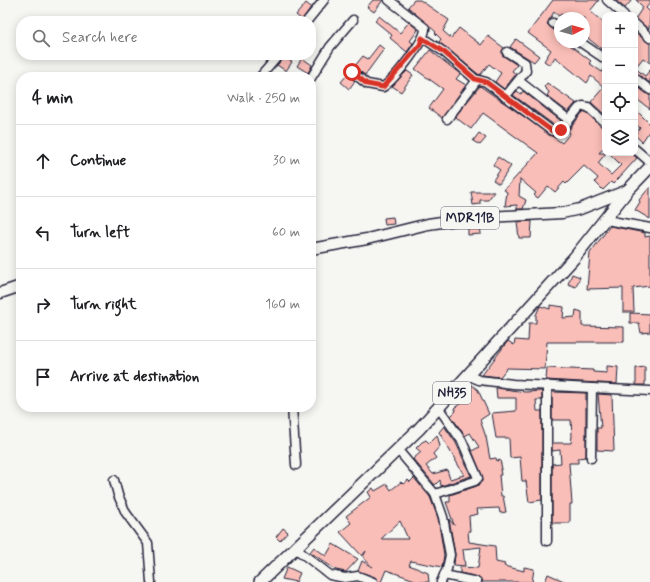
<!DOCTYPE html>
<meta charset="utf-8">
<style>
:root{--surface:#fff;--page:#f2f2f2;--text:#202124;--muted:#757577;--line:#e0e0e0}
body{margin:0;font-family:Mynerve,sans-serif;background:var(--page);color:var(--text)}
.controls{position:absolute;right:12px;top:12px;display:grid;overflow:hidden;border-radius:8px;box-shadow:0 2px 10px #0003}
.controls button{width:36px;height:36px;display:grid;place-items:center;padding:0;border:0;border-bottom:1px solid var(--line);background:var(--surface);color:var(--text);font:20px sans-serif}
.compass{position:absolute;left:554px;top:12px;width:36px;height:36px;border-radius:50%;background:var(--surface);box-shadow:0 2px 10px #0003;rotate:85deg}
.stop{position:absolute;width:12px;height:12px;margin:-9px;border:3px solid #d93025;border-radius:50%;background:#fff}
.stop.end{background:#d93025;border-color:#fff;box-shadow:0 1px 4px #0008}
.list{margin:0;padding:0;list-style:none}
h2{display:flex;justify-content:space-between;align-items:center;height:52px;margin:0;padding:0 16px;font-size:17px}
h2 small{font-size:13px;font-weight:400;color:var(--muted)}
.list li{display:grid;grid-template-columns:26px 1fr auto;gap:12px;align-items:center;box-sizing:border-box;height:72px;padding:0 16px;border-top:1px solid var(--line)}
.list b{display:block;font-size:15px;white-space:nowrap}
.list em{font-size:13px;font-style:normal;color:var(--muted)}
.icon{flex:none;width:22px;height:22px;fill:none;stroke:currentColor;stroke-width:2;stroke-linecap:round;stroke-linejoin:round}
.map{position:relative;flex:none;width:650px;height:582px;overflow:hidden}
.search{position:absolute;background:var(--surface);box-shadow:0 2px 10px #0003;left:16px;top:16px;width:300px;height:44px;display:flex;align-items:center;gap:10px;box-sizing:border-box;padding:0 14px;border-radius:16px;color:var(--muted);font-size:15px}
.panel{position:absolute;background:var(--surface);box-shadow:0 2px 10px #0003;left:16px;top:72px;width:300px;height:340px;border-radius:16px}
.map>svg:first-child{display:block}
</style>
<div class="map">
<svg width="650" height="582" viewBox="0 0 650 582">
<rect width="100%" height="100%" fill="#f6f6f2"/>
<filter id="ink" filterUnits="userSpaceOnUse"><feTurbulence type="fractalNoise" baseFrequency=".025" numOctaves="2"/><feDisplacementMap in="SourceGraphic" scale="8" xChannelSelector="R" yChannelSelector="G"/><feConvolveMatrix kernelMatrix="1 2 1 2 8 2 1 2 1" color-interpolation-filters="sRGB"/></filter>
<g filter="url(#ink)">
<g fill="#fabeb8" stroke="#22223b" fill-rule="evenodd">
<path d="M 373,0 L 383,0 L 374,12 L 367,7 Z"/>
<path d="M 414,0 L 420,0 L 449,20 L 443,31 L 451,38 L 459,28 L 481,45 L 488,36 L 504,48 L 502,51 L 502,55 L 517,65 L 512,71 L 516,74 L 504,89 L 495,82 L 501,73 L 489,64 L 480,75 L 478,74 L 439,42 L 441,39 L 435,33 L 436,32 L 408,7 Z"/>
<path d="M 553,0 L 599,0 L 590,11 L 605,24 L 605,52 L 584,35 L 584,18 L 579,18 L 572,12 L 566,18 L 561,14 L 559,16 L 554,12 L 547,24 L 560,34 L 560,42 L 566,42 L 570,45 L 591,61 L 589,63 L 602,72 L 605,68 L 605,115 L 591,102 L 604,87 L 591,76 L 587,83 L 555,57 L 550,65 L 544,61 L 551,50 L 528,33 Z"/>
<path d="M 615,0 L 632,0 L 625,8 Z"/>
<path d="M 636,0 L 650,0 L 650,3 L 646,8 L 650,12 L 649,29 L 635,19 L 643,7 Z"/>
<path d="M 306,3 L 311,7 L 302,20 L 296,15 Z"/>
<path d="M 379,16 L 400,33 L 409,22 L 418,30 L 410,41 L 413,43 L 407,52 L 390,38 L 392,35 L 375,21 Z"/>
<path d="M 635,32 L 650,44 L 650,63 L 643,58 L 635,68 L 645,76 L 650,70 L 650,83 L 635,73 Z"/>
<path d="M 516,39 L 539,56 L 534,62 L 510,47 Z"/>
<path d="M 379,45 L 384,49 L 365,75 L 354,67 L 363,56 L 368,59 Z"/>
<path d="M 430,50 L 460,74 L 456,79 L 466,85 L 442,118 L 429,108 L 443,89 L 415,69 Z"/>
<path d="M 256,55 L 272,55 L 266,62 Z"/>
<path d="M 284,57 L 292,62 L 286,71 L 277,65 Z"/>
<path d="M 302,58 L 312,65 L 308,73 L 297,66 Z"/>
<path d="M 407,71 L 413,75 L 401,92 L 392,86 Z"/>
<path d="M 347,75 L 355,81 L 349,89 L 341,82 Z"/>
<path d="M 547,83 L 576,103 L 568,112 L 547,96 L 549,92 L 544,87 Z"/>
<path d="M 635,85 L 650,95 L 650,109 L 635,98 Z"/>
<path d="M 480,86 L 562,143 L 570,133 L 568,131 L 583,112 L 585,112 L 605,128 L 605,146 L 599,153 L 606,153 L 598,163 L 611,175 L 621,165 L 609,153 L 631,153 L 637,158 L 618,179 L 613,184 L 611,182 L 603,190 L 595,182 L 598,178 L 584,166 L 566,184 L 564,182 L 555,192 L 548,186 L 538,198 L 534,195 L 536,193 L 520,179 L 519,196 L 526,200 L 523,209 L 517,209 L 517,205 L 505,206 L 507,192 L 504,190 L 538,153 L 483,113 L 471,129 L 455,117 Z"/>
<path d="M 517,91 L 521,94 L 523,91 L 561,121 L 558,125 L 554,125 L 513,95 Z"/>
<path d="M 635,109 L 650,124 L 650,130 L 642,142 L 635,135 L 640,128 L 635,123 Z"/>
<path d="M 479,133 L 486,138 L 480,145 L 473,141 Z"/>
<path d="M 498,157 L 511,166 L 499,184 L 493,180 L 500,170 L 493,165 Z"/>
<path d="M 650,187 L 650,219 L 635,210 L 640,202 L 639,200 Z"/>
<path d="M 471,192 L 494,192 L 488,200 L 480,200 L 480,204 L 473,205 Z"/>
<path d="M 393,217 L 394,224 L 385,225 L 384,218 Z"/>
<path d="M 532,221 L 531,238 L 519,238 L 517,222 Z"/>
<path d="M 480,224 L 481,234 L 468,235 L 468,225 Z"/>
<path d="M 610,226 L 645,233 L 645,237 L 650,236 L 650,286 L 633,288 L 634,312 L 623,312 L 623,288 L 587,289 L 590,253 Z"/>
<path d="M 572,274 L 580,277 L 576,287 L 568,284 Z"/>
<path d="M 550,305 L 564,307 L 563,318 L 575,317 L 576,310 L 582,312 L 582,326 L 624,327 L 624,342 L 547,342 L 545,369 L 507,368 L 500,377 L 482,375 L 508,341 L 514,345 L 515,340 L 528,341 L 529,323 L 536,323 L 536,315 L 540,306 L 550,309 Z"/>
<path d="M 630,313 L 650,314 L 650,332 L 641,333 L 639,323 L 630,323 Z"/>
<path d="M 607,366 L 618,367 L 617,384 L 546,380 L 547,368 L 593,370 L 593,372 L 607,373 Z"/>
<path d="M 645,367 L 645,385 L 636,385 L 636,368 Z"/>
<path d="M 472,385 L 478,390 L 489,414 L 480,420 L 486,437 L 490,459 L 496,458 L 497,461 L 500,460 L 502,469 L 500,469 L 501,475 L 499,475 L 501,496 L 503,496 L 506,512 L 500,513 L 499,508 L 477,509 L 478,514 L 469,516 L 470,531 L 468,531 L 469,542 L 495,546 L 496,562 L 505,564 L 504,566 L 524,571 L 524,567 L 534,569 L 532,582 L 482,582 L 479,577 L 460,573 L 460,567 L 478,568 L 481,547 L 463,549 L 465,566 L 454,565 L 455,554 L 449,519 L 454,525 L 446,502 L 450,502 L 450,495 L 477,486 L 483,479 L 472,451 L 479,447 L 470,433 L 465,436 L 451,416 L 456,411 L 454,408 L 466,400 L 463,395 Z"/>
<path d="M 496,388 L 525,392 L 542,391 L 542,400 L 536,400 L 537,411 L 542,411 L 542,500 L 529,502 L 526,481 L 522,481 L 520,457 L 510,458 L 509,438 L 496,438 L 492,413 L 516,411 L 516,398 L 497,398 Z"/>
<path d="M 552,392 L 586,393 L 586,457 L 578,458 L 578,463 L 569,463 L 572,504 L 570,504 L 570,523 L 552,523 L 552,464 L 561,463 L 560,450 L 552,451 L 552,443 L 571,443 L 572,436 L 571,420 L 552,420 Z"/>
<path d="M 598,394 L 612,395 L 614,451 L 597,450 L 597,428 L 601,428 Z"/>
<path d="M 444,426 L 456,443 L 471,476 L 441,486 L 440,480 L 435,485 L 413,459 L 421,452 L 416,448 L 422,442 L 426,440 L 429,443 L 437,435 L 440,446 L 433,454 L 436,458 L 426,466 L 433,474 L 447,470 L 450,479 L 464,475 L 439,432 Z"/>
<path d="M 414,478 L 430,497 L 438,518 L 444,555 L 442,567 L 411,561 L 409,565 L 428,573 L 429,582 L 414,582 L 415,580 L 386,570 L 381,582 L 378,582 L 375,577 L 358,571 L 362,561 L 372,567 L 363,557 L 366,551 L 362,556 L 340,532 L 351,523 L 346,516 L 371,497 L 368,492 L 373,488 L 375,491 L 387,484 L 391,490 L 401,482 L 403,484 L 408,480 L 410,482 ZM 400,521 L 408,539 L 381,539 Z"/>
<path d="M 283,528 L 288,532 L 280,541 L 276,537 Z"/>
<path d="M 333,544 L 358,559 L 346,572 L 336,570 L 310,552 L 314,547 L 326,556 Z"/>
<path d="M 287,567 L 300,573 L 296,582 L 282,579 Z"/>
<path d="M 548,574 L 566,582 L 545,582 Z"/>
</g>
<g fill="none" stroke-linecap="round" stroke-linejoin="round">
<defs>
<g id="minor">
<path d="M 607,0 L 624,15"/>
<path d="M 307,21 L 324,0"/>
<path d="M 553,23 L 560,28"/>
<path d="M 635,24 L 650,38"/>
<path d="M 423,38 L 444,52 L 475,79 L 486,82 L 552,131 L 561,130 L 579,108 L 583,106 L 588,107 L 605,123"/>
<path d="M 580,42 L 605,59"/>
<path d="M 352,72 L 367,84 L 383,87 C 394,80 426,40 425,28 L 389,0"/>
<path d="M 260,77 L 279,55"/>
<path d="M 311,78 L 330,47 L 353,20"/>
<path d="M 635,78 L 650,90"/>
<path d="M 519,81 L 569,120"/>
<path d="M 505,97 L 526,71 L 525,63 L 507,52"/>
<path d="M 447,119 L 477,80"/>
<path d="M 635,149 L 650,162"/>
<path d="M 606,220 L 650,228"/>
<path d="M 467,375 L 479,380 L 513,384 L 650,391"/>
<path d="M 547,385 L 547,541"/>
<path d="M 292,407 L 296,465"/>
<path d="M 398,450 L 435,494 L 443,517 L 450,555 L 447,569 L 441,582"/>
<path d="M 591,458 L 592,388"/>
<path d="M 114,480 L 118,495 L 126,513 L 148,543 L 151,582"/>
<path d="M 435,494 L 475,481 L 478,478 L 462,441 L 438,407"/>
<path d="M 295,548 L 330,575 L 345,578 L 358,576 L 373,582"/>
<path d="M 444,575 L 477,582"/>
</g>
<g id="major">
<path d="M 311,249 L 367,239 L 428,224 L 469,218 L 562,213 L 580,209 L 628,190"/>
<path d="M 0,293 L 21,286"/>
</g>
<path id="highway" d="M 260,582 L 419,429 L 574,258 L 628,190 L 650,167"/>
</defs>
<use href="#minor" stroke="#22223b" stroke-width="11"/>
<use href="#major" stroke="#22223b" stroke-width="13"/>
<use href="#highway" stroke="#22223b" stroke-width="14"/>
<use href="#minor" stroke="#f6f6f2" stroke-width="8"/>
<use href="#major" stroke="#f6f6f2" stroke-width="10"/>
<use href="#highway" stroke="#f6f6f2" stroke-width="11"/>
</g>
</g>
<g fill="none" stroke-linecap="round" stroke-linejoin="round" filter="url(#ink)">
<path stroke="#d93025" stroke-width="5" d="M 352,72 L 367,84 L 383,87 L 420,45 L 422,38 L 444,52 L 475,79 L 486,82 L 552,131 L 561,130"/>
</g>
<g text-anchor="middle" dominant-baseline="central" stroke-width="3" stroke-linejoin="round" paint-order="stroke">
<g fill="#f6f6f2" stroke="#626272" stroke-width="1">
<rect x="441" y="207" width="58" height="22" rx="3"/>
<rect x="433" y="382" width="38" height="22" rx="3"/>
</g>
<g font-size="13" font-weight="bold" fill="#22223b">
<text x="470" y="218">MDR11B</text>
<text x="452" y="393">NH35</text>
</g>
</g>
</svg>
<div class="controls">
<button>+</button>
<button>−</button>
<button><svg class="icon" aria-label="locate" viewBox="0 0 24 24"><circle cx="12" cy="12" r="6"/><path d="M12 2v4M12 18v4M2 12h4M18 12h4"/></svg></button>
<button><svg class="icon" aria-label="layers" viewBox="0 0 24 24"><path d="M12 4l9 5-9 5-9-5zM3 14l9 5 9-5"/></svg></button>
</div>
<svg class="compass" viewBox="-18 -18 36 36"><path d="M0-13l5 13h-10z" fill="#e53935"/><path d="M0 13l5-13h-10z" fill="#757577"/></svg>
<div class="stop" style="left:352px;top:72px"></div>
<div class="stop end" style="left:561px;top:130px"></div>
<div class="search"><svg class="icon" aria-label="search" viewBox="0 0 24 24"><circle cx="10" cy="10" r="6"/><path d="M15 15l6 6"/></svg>Search here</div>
<section class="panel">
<h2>4 min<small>Walk · 250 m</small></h2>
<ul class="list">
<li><svg class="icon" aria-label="ahead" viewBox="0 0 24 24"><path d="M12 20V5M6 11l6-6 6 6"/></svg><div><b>Continue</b></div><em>30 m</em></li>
<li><svg class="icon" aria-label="left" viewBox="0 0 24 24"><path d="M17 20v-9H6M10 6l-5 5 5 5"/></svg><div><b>Turn left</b></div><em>60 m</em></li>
<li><svg class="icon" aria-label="right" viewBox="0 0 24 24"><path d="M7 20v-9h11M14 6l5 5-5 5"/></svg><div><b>Turn right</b></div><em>160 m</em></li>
<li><svg class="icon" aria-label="arrive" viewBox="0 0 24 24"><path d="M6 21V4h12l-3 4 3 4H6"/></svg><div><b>Arrive at destination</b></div></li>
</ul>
</section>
</div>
